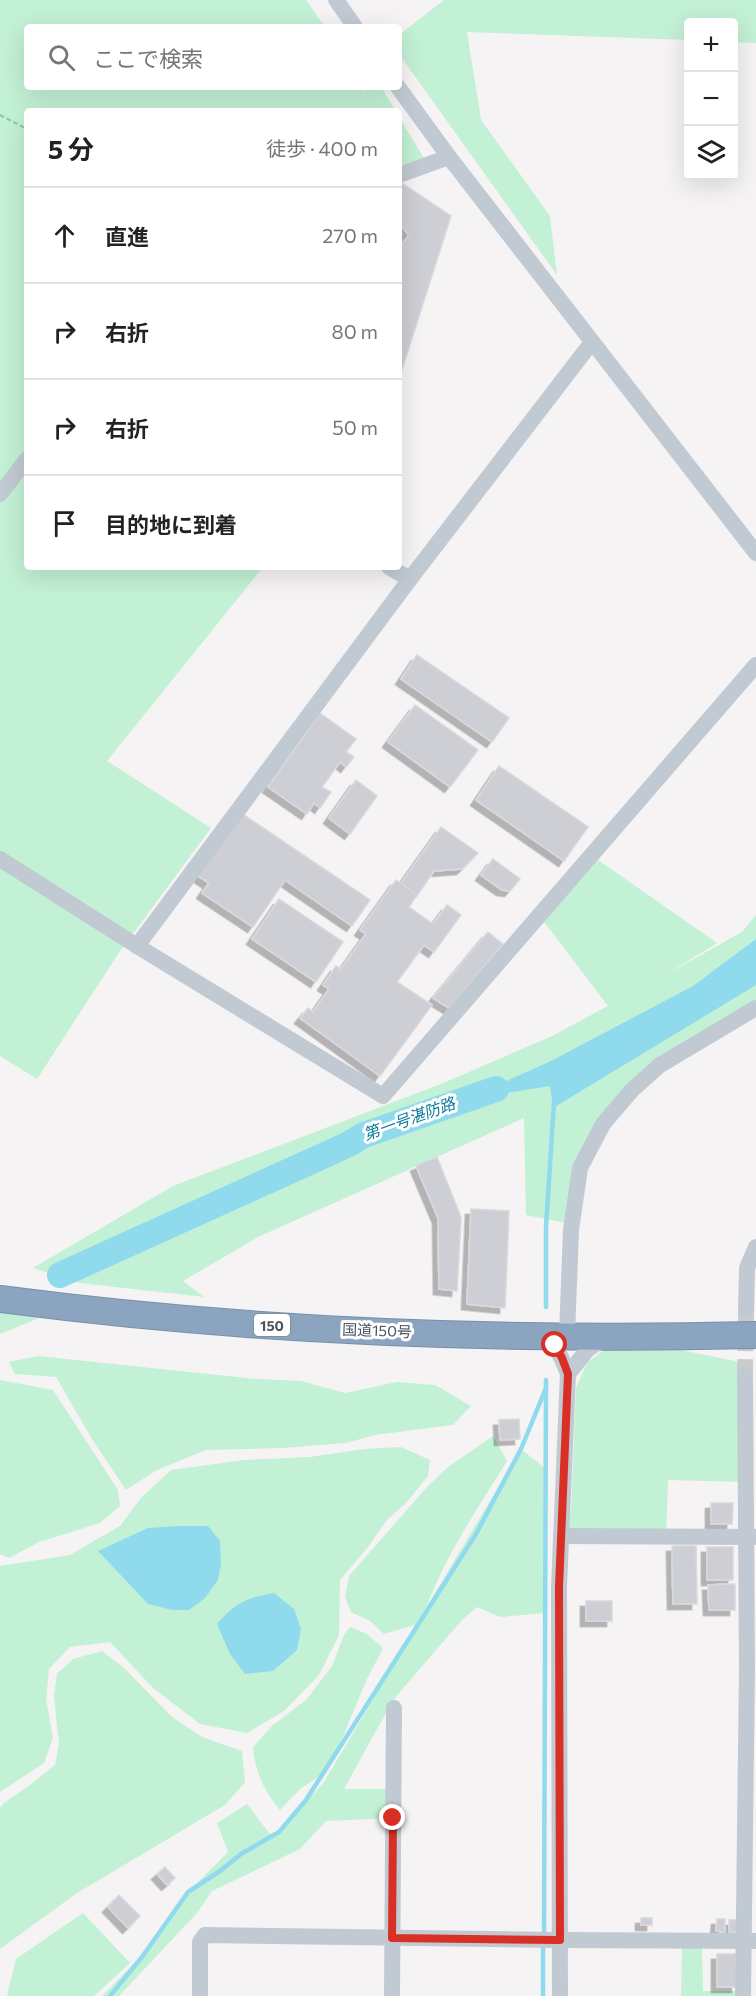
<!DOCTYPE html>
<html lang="ja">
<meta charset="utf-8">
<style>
:root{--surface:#fff;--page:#f2f2f2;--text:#222;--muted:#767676;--line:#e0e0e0}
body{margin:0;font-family:Commissioner,"Noto Sans JP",sans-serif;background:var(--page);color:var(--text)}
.controls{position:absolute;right:18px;top:18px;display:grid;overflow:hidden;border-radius:6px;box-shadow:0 6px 24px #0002}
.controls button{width:54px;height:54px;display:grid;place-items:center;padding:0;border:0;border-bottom:2px solid var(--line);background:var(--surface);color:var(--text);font:30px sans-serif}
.stop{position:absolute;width:18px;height:18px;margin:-14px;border:4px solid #d93025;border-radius:50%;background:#fff}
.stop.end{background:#d93025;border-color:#fff;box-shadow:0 2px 6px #0008}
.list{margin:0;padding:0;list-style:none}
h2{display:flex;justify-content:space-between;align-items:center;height:78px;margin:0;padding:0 24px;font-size:26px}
h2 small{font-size:20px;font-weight:400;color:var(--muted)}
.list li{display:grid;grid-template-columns:39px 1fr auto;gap:18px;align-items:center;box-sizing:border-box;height:96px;padding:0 24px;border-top:2px solid var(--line)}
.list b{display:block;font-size:22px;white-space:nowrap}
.list em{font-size:20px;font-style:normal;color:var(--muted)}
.icon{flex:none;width:33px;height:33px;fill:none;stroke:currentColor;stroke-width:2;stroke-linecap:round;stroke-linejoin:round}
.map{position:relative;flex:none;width:756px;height:1996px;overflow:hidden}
.search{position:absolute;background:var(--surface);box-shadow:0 6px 24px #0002;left:24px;top:24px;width:378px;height:66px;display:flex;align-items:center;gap:15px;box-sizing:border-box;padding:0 21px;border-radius:6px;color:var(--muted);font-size:22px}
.panel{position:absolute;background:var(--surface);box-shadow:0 6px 24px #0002;left:24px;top:108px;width:378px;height:462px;border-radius:6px}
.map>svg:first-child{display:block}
</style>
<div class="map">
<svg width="756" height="1996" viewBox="0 0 756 1996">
<defs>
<filter id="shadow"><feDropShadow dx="-5.5" dy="5.5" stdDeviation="0" flood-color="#0004"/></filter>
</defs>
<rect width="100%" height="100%" fill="#f5f3f3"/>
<g fill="#c3f1d5">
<path d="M 0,0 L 306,0 L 325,27 L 27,27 L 27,87 L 366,87 L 362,92 L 371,87 L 381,87 L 396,111 L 27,111 L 27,567 L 263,567 L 107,761 L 211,828 L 118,954 L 37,1079 L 0,1056 Z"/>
<path d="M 444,0 L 756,0 L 756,43 L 734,42 L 734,22 L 688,22 L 688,40 L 467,32 L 481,120 L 550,216 L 557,275 L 399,54 L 399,35 Z"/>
<path d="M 399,117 L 428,165 L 399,175 Z"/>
<path d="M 591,855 L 717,943 L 667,974 L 742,932 L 756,915 L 756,1002 L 632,1086 L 598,1133 L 572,1224 L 526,1215 L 524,1118 L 258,1237 L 183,1281 L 204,1297 L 80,1283 L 33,1268 L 173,1186 L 441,1084 L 550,1037 L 608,1006 L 539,915 Z"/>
<path d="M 0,1312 L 39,1318 L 0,1334 Z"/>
<path d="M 606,1348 L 676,1349 L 745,1363 L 740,1391 L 746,1482 L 668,1480 L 666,1537 L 567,1536 L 571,1511 L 576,1388 L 587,1363 Z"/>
<path d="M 38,1356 L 256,1379 L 301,1381 L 345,1393 L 397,1382 L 435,1385 L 471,1406 L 453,1425 L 375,1435 L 346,1443 L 283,1448 L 206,1450 L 157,1470 L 126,1490 L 92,1439 L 56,1377 L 15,1374 L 9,1362 Z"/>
<path d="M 0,1380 L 53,1390 L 118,1490 L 120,1506 L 100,1523 L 39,1542 L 9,1558 L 0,1554 Z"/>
<path d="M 493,1436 L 507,1461 C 478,1508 445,1556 426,1608 L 521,1449 L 547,1470 L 546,1613 L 500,1617 L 477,1607 L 462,1620 L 393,1700 L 344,1789 L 393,1789 L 393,1818 L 326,1821 L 300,1849 L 212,1891 L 197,1913 L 119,1996 L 102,1996 L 145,1952 L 198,1882 L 228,1852 L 217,1823 L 247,1804 L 273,1838 L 324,1782 L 418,1624 L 384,1634 L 370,1621 L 351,1612 L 345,1597 L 349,1576 L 427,1487 L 448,1467 Z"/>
<path d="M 401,1447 L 430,1460 L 428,1476 L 406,1503 L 386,1521 L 368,1547 L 340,1580 L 339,1635 L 319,1675 L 284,1711 L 247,1733 L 200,1724 L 153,1688 L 110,1642 L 70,1647 L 49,1669 L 46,1699 L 53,1738 L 44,1763 L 0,1792 L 0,1566 L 70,1555 L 120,1526 L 141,1498 L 171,1470 L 244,1460 L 310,1457 L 364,1449 Z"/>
<path d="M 350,1627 L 367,1634 L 383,1648 L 366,1681 L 337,1751 L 323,1774 L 300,1789 L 280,1810 C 263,1789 256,1774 253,1747 L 272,1726 L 307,1699 L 332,1666 L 344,1635 Z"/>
<path d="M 102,1651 L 123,1667 L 172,1717 L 202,1737 L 242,1751 L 245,1782 L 225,1805 L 77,1893 L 0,1949 L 0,1808 L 4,1803 L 30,1785 L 55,1765 L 59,1744 L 54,1696 L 57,1674 L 73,1659 Z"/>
<path d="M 83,1913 L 130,1963 L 94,1996 L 7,1996 L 16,1959 Z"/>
<path d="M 682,1945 L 702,1945 L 703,1991 L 738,1991 L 738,1996 L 681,1996 Z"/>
</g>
<g fill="#90daee">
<path d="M 756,939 L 756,985 L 553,1108 L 550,1086 L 464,1100 L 551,1061 L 693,986 Z"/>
<path d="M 178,1526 L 208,1526 L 220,1541 L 221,1564 L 218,1580 L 205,1598 L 189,1610 L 172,1610 L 148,1604 L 98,1551 L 148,1528 Z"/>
<path d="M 274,1593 L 294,1609 L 301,1629 L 297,1650 L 273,1671 L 245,1674 L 230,1654 L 217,1624 C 235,1602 247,1598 274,1593 Z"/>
</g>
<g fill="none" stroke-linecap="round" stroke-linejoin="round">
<g stroke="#90daee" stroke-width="4.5">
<path d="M 546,1307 L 546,1227 L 554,1103"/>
<path d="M 544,1936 L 546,1380"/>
<path d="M 110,1996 L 142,1957 L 188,1892 L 220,1871 L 241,1854 L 279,1832 L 306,1800 L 476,1534 L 521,1449 L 546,1388"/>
<path d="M 543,1996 L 543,1945"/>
</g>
<path stroke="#90daee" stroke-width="26" d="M 60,1275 L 347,1145 L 364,1135 L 496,1089"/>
</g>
<g fill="#cdcfd5" stroke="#d7d9de" stroke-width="1.5" filter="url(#shadow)">
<path d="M 402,183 L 451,216 L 399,379 L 399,249 L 409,235 L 399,223 L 399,189 Z"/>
<path d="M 417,655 L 509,718 L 492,742 L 401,679 Z"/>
<path d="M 415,705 L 478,750 L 450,787 L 388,742 Z"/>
<path d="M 320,713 L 356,739 L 346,752 L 354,757 L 346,767 L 340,762 L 322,787 L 331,792 L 320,808 L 314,803 L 307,814 L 268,787 Z"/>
<path d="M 499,766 L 588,827 L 564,861 L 476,800 Z"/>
<path d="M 356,780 L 377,796 L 350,834 L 329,818 Z"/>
<path d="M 241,813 L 370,900 L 352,926 L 285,880 L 253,927 L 202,893 L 209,883 L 198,876 Z"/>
<path d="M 441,827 L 478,853 L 462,869 L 434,871 L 416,897 L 399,886 Z"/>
<path d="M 493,859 L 520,879 L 510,891 L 502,890 L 481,875 Z"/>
<path d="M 396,880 L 417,895 L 409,907 L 433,924 L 447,905 L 461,915 L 434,952 L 424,945 L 397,982 L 432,1005 L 380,1076 L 300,1018 L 308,1008 L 313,1012 L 329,989 L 323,985 L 336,966 L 341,969 L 366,934 L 360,930 Z"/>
<path d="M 279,899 L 343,942 L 316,982 L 252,939 Z"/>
<path d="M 488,932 L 503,944 L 449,1008 L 433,998 Z"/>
<path d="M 437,1157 L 461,1217 L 457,1291 L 439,1289 L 438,1218 L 416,1166 Z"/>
<path d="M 471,1209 L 509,1211 L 505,1308 L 467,1304 Z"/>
<path d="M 519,1419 L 520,1439 L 500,1440 L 499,1420 Z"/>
<path d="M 711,1503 L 733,1503 L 732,1524 L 711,1524 Z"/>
<path d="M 672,1546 L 696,1546 L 697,1604 L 673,1604 Z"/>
<rect x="707" y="1547" width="26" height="33"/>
<path d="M 735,1584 L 735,1610 L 709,1610 L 708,1585 Z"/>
<rect x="586" y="1601" width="26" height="20"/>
<path d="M 165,1867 L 175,1878 L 167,1885 L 157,1874 Z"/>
<path d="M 119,1895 L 140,1916 L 128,1928 L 108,1907 Z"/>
<rect x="641" y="1918" width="11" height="7"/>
<path d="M 717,1919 L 725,1919 L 725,1932 L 716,1931 Z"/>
<path d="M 729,1920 L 738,1920 L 737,1932 L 729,1932 Z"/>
<path d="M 717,1954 L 736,1954 L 737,1987 L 717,1987 Z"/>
</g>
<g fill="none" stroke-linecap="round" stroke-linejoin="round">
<path stroke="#caccce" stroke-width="16" stroke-dasharray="16 8" stroke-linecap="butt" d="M 745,1375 L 746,1311"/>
<defs>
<path id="highway" d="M 0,1299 C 250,1332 504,1341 756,1335"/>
</defs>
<use href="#highway" stroke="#7690ad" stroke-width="28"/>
<path stroke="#7ad0a6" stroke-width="2" stroke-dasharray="4.5 3" stroke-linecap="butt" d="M 0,115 L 27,129"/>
<g stroke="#c1cad2" stroke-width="16">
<path d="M 336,0 L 355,27"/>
<path d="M 398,87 L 449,157 L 756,553"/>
<path d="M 399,175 L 449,157"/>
<path d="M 0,494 L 27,459"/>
<path d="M 389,567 L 410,579"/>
<path d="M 0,859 L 137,946 L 383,1096 L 756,665"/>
<path d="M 137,946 L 410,579 L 592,342"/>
<path d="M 746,1311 L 747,1268 L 756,1247"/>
<path d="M 545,1335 C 557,1347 562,1358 568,1374 L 559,1587 L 560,1996"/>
<path d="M 567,1336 L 571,1230 L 580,1168 L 603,1124 L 632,1090 L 660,1065 L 756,1008"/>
<path d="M 568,1374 L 588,1349 L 606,1337"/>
<path d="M 561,1536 L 755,1537"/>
<path d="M 200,1996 L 200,1942 L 205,1935 L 560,1940 L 756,1941"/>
<path d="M 392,1996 L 394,1708"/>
<path d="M 743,1996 L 747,1667 L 745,1375"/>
</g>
<use href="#highway" stroke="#8ba5c1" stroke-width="26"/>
</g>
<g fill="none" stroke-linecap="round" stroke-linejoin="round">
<path stroke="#d93025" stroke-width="8" d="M 393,1818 L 392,1938 L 560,1940 L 559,1587 L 568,1374 L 562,1358 L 555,1345"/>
</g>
<g text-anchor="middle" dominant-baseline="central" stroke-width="6" stroke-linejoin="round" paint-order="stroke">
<rect fill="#fff" stroke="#808990" stroke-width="1.5" x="254" y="1314" width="36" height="22" rx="4.5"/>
<g font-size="14" font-weight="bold" fill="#4a5661">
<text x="272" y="1325">150</text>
</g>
<g font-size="15" fill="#4a5661" stroke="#fff">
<text transform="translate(377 1330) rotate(2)">国道150号</text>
</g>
<g font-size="16" font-style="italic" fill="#0c7c9b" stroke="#fff">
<text transform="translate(409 1118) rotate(-20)">第一号湛防路</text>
</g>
</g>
</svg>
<div class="controls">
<button>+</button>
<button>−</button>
<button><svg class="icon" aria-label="layers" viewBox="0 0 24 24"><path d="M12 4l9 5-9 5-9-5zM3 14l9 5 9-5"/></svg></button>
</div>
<div class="stop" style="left:555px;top:1345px"></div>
<div class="stop end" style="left:393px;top:1818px"></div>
<div class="search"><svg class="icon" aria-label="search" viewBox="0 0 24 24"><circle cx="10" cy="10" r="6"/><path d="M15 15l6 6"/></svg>ここで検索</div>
<section class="panel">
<h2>5 分<small>徒歩 · 400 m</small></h2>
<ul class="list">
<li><svg class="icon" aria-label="ahead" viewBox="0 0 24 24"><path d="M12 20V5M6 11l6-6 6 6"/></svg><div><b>直進</b></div><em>270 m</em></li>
<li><svg class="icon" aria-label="right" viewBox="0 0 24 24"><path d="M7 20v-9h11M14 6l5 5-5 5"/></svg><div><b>右折</b></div><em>80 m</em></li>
<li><svg class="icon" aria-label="right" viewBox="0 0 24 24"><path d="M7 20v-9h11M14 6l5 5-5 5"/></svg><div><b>右折</b></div><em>50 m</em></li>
<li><svg class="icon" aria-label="arrive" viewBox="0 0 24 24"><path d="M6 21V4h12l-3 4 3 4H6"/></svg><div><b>目的地に到着</b></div></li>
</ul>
</section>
</div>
